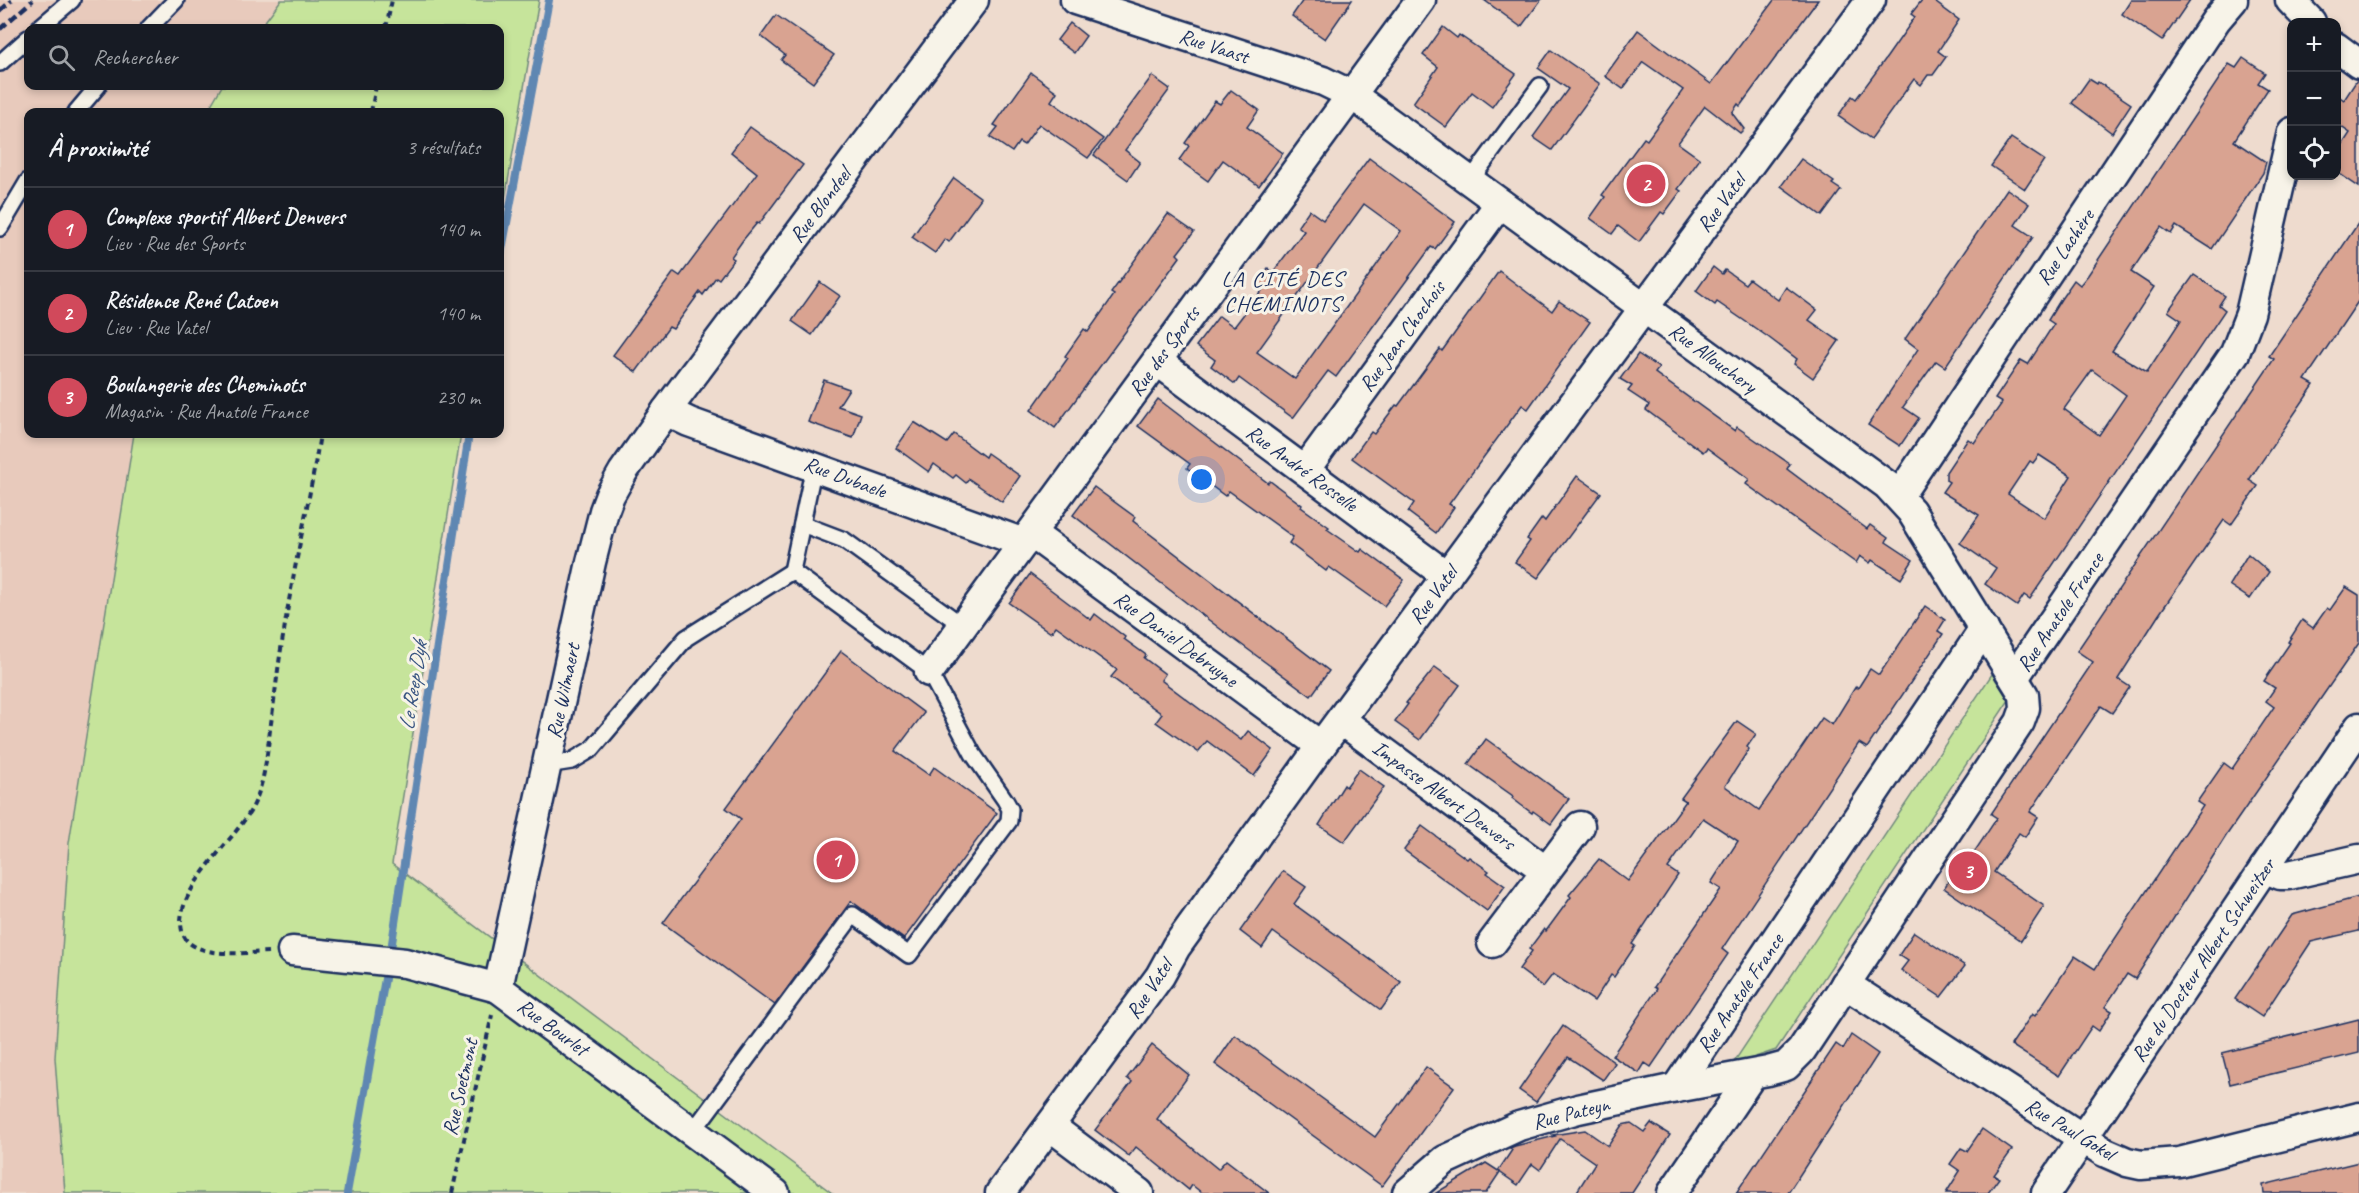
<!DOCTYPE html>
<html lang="fr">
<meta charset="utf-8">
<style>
:root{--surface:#171b24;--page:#20242c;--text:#f1f3f6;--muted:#9ea1a6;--line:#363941;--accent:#d1495b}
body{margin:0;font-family:Caveat,sans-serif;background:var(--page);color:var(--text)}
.controls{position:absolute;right:18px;top:18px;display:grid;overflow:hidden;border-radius:12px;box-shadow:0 3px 9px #0003}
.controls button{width:54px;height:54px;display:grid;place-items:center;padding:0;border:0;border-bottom:2px solid var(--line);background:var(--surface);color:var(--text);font:30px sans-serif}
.you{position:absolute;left:1202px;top:480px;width:21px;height:21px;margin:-15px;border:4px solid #fff;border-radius:50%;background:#1a73e8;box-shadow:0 0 0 9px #1a73e833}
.badge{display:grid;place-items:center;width:39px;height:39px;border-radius:50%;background:var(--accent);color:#fff;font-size:20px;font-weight:700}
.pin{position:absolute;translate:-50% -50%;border:3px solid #fff;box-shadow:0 2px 6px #0006}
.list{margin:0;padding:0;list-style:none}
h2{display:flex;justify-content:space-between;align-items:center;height:78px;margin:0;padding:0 24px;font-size:26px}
h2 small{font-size:20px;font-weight:400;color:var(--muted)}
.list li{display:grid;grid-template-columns:39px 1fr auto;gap:18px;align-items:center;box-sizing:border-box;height:84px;padding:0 24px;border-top:2px solid var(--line)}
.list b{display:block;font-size:22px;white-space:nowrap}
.list p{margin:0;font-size:20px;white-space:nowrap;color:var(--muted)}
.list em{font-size:20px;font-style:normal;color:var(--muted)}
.icon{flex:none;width:33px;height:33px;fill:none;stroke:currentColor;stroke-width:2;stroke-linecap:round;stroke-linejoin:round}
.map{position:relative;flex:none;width:2359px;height:1193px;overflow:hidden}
.search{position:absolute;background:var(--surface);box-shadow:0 3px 9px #0003;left:24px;top:24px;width:480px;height:66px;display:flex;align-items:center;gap:15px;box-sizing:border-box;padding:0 21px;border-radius:12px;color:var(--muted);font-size:22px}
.panel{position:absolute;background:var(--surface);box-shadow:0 3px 9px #0003;left:24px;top:108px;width:480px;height:330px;border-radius:12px}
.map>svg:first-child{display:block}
</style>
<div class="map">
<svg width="2359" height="1193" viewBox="0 0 2359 1193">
<rect width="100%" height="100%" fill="#eedbce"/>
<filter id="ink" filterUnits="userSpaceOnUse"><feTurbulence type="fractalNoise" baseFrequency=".0167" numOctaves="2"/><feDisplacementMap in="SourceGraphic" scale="12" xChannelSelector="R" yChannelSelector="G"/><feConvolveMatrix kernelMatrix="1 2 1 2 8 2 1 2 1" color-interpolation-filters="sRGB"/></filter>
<g filter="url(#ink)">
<path fill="#e8cabc" d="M 0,0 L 281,0 L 260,28 L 28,28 L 28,86 L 222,86 L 207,112 L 28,112 L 28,434 L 134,434 L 69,843 L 55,1058 L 65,1193 L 0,1193 Z"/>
<g fill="#c6e49b" stroke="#708a7c" stroke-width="1.5">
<path d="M 281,0 L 539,0 L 500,228 L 500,112 L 207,112 L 222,86 L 500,86 L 500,28 L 260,28 Z"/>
<path d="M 134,434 L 461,434 L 392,864 L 832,1193 L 65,1193 L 55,1058 L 69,843 Z"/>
<path d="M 1992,674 L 2009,700 L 1776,1050 L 1732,1065 Z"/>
</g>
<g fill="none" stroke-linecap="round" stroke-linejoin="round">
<g stroke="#5f87b2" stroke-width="8">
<path d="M 500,260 L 549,0"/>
<path d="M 392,943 L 469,434"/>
<path d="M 347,1193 L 386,973"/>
</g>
</g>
<g fill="#d9a391" stroke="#1b2f5e" stroke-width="1.5" fill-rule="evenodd">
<path d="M 1303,0 L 1352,0 L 1325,39 L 1292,16 Z"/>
<path d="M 1484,0 L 1541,0 L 1521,27 Z"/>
<path d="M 1774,0 L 1818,0 L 1740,106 L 1738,104 L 1732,113 L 1744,129 L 1740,133 L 1705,106 L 1678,143 L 1700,159 L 1678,189 L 1681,191 L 1664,214 L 1661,212 L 1639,242 L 1618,226 L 1612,234 L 1590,218 L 1605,197 L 1602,195 L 1644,138 L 1647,140 L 1683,90 L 1643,62 L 1623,89 L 1605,76 L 1638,30 L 1711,84 Z"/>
<path d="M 1922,0 L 1932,0 L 1959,20 L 1938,51 L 1946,57 L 1933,75 L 1928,75 L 1921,85 L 1914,79 L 1871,139 L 1838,116 L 1852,96 L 1856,99 L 1887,57 L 1915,17 L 1911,14 Z"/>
<path d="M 2131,0 L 2190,0 L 2162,41 L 2122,14 Z"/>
<path d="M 776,15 L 834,55 L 813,83 L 781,60 L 785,55 L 761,36 Z"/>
<path d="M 1070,23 L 1086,36 L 1074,53 L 1057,40 Z"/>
<path d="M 1443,27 L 1457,38 L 1459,35 L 1516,74 L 1492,107 L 1472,92 L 1446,127 L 1413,103 L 1438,67 L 1423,55 Z"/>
<path d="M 1551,50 L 1600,84 L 1552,150 L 1533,137 L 1568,89 L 1538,68 Z"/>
<path d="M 2243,58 L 2265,73 L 2258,83 L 2268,89 L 2234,141 L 2266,162 L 2263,173 L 2212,249 L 2176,226 L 2171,234 L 2161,227 L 2131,272 L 2154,287 L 2112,351 L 2147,372 L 2181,320 L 2168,311 L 2194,275 L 2225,296 L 2219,305 L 2225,310 L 2030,599 L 2024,595 L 2017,606 L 1985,584 L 1996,568 L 1960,543 L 1979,515 L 1942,492 L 1949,482 L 1946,480 L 1946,472 L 1968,439 L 1974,443 L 2002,403 L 1995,399 L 2021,360 L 2028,364 L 2054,324 L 2048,320 L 2061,299 L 2074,280 L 2080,285 L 2088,275 L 2229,64 L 2236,68 ZM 2092,370 L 2126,395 L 2099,435 L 2064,409 ZM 2039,455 L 2071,476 L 2044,518 L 2008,494 L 2030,461 L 2033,463 Z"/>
<path d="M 1031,73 L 1057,92 L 1051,101 L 1103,139 L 1088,158 L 1039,124 L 1024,145 L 1019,142 L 1012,152 L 990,137 L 998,127 L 994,125 Z"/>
<path d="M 1152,76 L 1170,89 L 1125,150 L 1140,162 L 1128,180 L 1094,155 Z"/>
<path d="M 2089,79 L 2097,84 L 2098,82 L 2131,104 L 2112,133 L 2072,103 Z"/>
<path d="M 2357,80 L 2359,80 L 2359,187 L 2337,172 L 2337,153 L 2350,133 L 2337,124 L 2337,95 L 2344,100 Z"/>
<path d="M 1231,90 L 1259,110 L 1247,127 L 1283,153 L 1259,186 L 1223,160 L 1208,181 L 1179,160 L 1189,146 L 1185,143 L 1215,101 L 1220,104 Z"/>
<path d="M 750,127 L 803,165 L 759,224 L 757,223 L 743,240 L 731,257 L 734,259 L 719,279 L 716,277 L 703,295 L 700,292 L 673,329 L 669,327 L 636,372 L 613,355 L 674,272 L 680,276 L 757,173 L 731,152 Z"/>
<path d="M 2011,138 L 2044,160 L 2025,189 L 1991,166 Z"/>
<path d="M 1369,158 L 1455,222 L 1435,249 L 1431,247 L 1336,377 L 1328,371 L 1293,418 L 1239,378 L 1235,384 L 1211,366 L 1215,360 L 1196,346 L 1219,316 L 1234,327 L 1263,289 L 1257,284 L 1268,268 L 1273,272 L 1304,231 L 1298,226 L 1309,210 L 1323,220 ZM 1364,204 L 1401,231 L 1295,379 L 1257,352 Z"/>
<path d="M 1801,159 L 1834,182 L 1832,184 L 1841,190 L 1822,216 L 1781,186 Z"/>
<path d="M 954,178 L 981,198 L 949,242 L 945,239 L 935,253 L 912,237 Z"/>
<path d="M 2007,189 L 2029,204 L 2015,225 L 2033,237 L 1945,367 L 1936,361 L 1903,407 L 1919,418 L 1900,446 L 1868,425 L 1918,349 L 1905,339 Z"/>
<path d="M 1168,214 L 1194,232 L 1177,254 L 1180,257 L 1055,428 L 1031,410 L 1068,358 L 1065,356 L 1084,329 L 1088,332 L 1114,295 L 1111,293 Z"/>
<path d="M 2359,222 L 2359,300 L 2305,380 L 2314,385 L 2249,480 L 2258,486 L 2231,525 L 2224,520 L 2158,616 L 2118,679 L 2130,687 L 2112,713 L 2101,706 L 2030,812 L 2038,817 L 2025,837 L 2019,833 L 1994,872 L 2044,906 L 2021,941 L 1944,888 L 1967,854 L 1971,857 L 1997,818 L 1991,814 L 2093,662 L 2077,651 L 2274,359 L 2269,356 Z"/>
<path d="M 1713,267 L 1722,274 L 1725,270 L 1745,284 L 1749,279 L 1778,300 L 1786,287 L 1817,310 L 1809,320 L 1839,341 L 1813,378 L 1794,364 L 1797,359 L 1768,337 L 1717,302 L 1715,305 L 1696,291 Z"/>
<path d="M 1499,271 L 1552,311 L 1559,301 L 1590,322 L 1528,409 L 1522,405 L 1449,504 L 1454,507 L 1436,533 L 1408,512 L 1414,503 L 1352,458 L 1371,432 L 1374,434 L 1396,405 L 1398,406 L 1440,349 L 1442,351 Z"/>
<path d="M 820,282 L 840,296 L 812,335 L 792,321 Z"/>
<path d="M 1638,354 L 1659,368 L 1655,373 L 1735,431 L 1737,427 L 1790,464 L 1787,469 L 1867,529 L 1870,525 L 1888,538 L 1886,542 L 1913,560 L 1901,579 L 1872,560 L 1870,563 L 1860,556 L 1856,563 L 1746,484 L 1749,479 L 1707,448 L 1703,452 L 1646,410 L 1649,405 L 1628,391 L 1632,386 L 1620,379 Z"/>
<path d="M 824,380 L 849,389 L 838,406 L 861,414 L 853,438 L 808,422 Z"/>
<path d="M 1158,399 L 1268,483 L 1270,481 L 1302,505 L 1301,507 L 1329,527 L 1327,529 L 1360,552 L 1362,549 L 1404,580 L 1384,606 L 1329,567 L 1326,571 L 1289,543 L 1293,537 L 1229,491 L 1225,496 L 1187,468 L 1190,464 L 1138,426 Z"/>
<path d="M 914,422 L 947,443 L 954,434 L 985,457 L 987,453 L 1020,476 L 1002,502 L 969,479 L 966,483 L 956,475 L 953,478 L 934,464 L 929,472 L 896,448 Z"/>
<path d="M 1577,476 L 1601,493 L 1538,578 L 1515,562 L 1530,541 L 1527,539 L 1542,518 L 1545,521 Z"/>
<path d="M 1094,487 L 1135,517 L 1133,521 L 1329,671 L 1311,696 L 1223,631 L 1073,515 Z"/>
<path d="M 2248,554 L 2269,572 L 2250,599 L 2229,585 Z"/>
<path d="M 1030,574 L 1091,620 L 1095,614 L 1125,637 L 1124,639 L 1146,655 L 1144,658 L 1165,674 L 1161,680 L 1241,740 L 1248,731 L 1273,750 L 1254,776 L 1207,741 L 1198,752 L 1156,722 L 1162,714 L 1111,677 L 1117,670 L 1056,626 L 1051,633 L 1009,603 Z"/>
<path d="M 2346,587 L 2359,595 L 2359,643 L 2226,836 L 2135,979 L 2127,974 L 2105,1007 L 2112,1011 L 2099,1031 L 2092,1026 L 2059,1076 L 2011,1045 L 2032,1014 L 2035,1016 L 2075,956 L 2095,969 L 2203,806 L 2197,802 L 2224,763 L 2232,769 L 2274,707 L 2266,701 L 2275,688 L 2264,681 L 2290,643 L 2288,642 L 2302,620 L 2313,628 L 2327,608 L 2330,610 Z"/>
<path d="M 1925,606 L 1945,620 L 1938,631 L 1943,634 L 1867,748 L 1859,743 L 1722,949 L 1728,954 L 1651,1067 L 1645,1063 L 1639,1073 L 1612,1056 L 1657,989 L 1654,987 L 1721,889 L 1711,883 L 1738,841 L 1703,818 L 1668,868 L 1678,875 L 1632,944 L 1635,946 L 1627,958 L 1614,977 L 1611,975 L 1594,1001 L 1553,974 L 1543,987 L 1519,969 L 1532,951 L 1529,949 L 1544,929 L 1546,931 L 1571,897 L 1569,895 L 1599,859 L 1628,881 L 1686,801 L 1681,798 L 1737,721 L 1756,734 L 1747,747 L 1749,749 L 1725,786 L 1759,810 L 1822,718 L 1832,725 L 1856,686 L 1858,688 L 1870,669 L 1879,675 Z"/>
<path d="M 841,651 L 924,713 L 895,751 L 929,775 L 934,767 L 997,813 L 904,939 L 851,901 L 775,1005 L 663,923 L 741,819 L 726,808 Z"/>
<path d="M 1435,667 L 1460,685 L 1420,740 L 1395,722 L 1408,704 L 1406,703 Z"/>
<path d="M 1486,739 L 1569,799 L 1551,824 L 1533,811 L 1532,813 L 1521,805 L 1512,798 L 1513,796 L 1468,764 Z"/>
<path d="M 1359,769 L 1384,787 L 1344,842 L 1319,825 L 1344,785 L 1346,787 Z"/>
<path d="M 1422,826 L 1467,859 L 1469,857 L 1489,871 L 1487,873 L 1505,886 L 1487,911 L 1404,850 Z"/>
<path d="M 1283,871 L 1306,887 L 1294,904 L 1401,982 L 1381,1010 L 1273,932 L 1262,948 L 1240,931 Z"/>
<path d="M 2359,897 L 2359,931 L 2311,942 L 2262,1017 L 2235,999 L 2292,915 Z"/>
<path d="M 1914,932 L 1965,966 L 1941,997 L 1901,970 L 1908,961 L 1899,955 Z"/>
<path d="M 2359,1019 L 2359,1053 L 2230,1084 L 2222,1053 Z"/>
<path d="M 1563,1026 L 1615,1063 L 1603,1080 L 1568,1057 L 1536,1102 L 1519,1090 Z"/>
<path d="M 1235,1035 L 1375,1137 L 1426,1067 L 1454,1087 L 1382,1186 L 1215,1064 Z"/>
<path d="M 1851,1035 L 1878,1054 L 1788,1193 L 1736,1193 L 1836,1044 L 1843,1049 Z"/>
<path d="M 1152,1045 L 1189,1075 L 1157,1119 L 1218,1169 L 1226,1160 L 1269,1193 L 1202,1193 L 1192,1185 L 1189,1190 L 1136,1147 L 1129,1156 L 1095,1130 L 1132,1082 L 1127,1078 Z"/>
<path d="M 1631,1123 L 1644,1132 L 1651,1123 L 1670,1135 L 1632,1193 L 1576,1193 L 1595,1163 L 1560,1139 L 1540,1170 L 1532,1164 L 1518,1185 L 1498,1171 L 1512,1150 L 1510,1148 L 1515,1146 L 1555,1136 L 1553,1135 L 1585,1130 L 1608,1146 L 1622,1125 Z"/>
<path d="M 1982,1129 L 2012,1150 L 1994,1175 L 1999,1178 L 1988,1193 L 1946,1193 L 1960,1171 L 1950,1164 L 1961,1148 L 1967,1151 Z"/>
<path d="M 2359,1162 L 2359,1193 L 2264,1193 L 2263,1185 Z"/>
<path d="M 1486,1163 L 1500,1172 L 1486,1193 L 1436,1193 Z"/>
</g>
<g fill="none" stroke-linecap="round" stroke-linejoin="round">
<defs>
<g id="service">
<path d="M 39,28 L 72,0"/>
<path d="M 149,28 L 176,0"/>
<path d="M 0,63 L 28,38"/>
<path d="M 76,112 L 98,86"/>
<path d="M 1470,181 L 1540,86"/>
<path d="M 0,228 L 28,181"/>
<path d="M 802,524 L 844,540 L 963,626"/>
<path d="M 792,571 L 814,466"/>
<path d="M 547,765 L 572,761 L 592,749 L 686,638 L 792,571 L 929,672 L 973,754 L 1005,800 L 1010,809 L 1009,821 L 909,955 L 853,915 L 694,1130"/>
</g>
<g id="minor">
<path d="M 1075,0 L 1323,81 L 1352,95 L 1887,485 L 1911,511 L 2024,695 L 2025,708 L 2020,722 L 1801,1051 L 1786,1066 L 1768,1071 L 1676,1088 L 1578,1109 L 1519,1126 L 1445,1160 L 1407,1193"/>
<path d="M 2290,0 L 2311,22"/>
<path d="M 2336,47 L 2359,64"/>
<path d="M 1157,361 L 1447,576"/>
<path d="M 666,411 L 689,422 L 1024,543"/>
<path d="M 1305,470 L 1500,203"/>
<path d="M 1899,496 L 2216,20 L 2233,0"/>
<path d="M 1031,533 L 1321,746"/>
<path d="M 929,672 L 1421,0"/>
<path d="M 2014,678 L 2235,353 L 2250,314 L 2292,132"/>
<path d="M 1341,720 L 1546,871"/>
<path d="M 2264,868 L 2280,875 L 2289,875 L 2359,859"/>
<path d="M 1492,943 L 1580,826"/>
<path d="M 292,951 L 405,963 L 498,988 L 775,1193"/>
<path d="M 1845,984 L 2104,1152 L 2127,1162 L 2141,1165 L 2179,1162 L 2359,1117"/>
<path d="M 498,988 L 591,562 L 604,511 L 610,495 L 623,472 L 666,411 L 974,0"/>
<path d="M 1676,1088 L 1984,629"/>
<path d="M 1050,1126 L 1139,1193"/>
<path d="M 1000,1193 L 1160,976 L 1176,947 L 1321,746 L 1871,0"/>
<path d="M 1672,1193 L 1752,1075"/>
<path d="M 2046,1193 L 2359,727"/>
</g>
</defs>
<use href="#service" stroke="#1b2f5e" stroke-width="20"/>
<use href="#minor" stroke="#1b2f5e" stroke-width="33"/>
<g stroke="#1b2f5e" stroke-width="4" stroke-dasharray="6 4.5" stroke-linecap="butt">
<path d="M 386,28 L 392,0"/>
<path d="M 371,112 L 376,86"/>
<path d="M 268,952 C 246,953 192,959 183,934 C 168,892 241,837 255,802 C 265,779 267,754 270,730 C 275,697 278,664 284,631 C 294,565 310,500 320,434"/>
<path d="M 452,1193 L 492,1015"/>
</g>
<use href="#service" stroke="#f7f3e8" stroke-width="15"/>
<use href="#minor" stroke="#f7f3e8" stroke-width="28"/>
<g stroke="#1b2f5e" stroke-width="4.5" stroke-dasharray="9 4.5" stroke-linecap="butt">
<path d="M 0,11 L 12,0"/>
<path d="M 0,29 L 33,0"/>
</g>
</g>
</g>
<g text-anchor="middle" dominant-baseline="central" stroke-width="6" stroke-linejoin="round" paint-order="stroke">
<g font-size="21" fill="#1b2f5e" stroke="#f7f3e8">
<text transform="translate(1214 46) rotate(18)">Rue Vaast</text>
<text transform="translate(1721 203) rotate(-53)">Rue Vatel</text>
<text transform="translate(820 205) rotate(-53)">Rue Blondeel</text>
<text transform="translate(2065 247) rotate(-56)">Rue Lachère</text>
<text transform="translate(1402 336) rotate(-54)">Rue Jean Chochois</text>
<text transform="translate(1164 351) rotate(-54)">Rue des Sports</text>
<text transform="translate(1713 358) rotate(36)">Rue Allouchery</text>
<text transform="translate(1302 468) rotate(36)">Rue André Rosselle</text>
<text transform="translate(845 477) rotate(20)">Rue Dubaele</text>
<text transform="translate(1433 595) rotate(-53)">Rue Vatel</text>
<text transform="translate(2060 612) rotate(-56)">Rue Anatole France</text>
<text transform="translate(1176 639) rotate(36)">Rue Daniel Debruyne</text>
<text transform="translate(563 691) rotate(-78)">Rue Wilmaert</text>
<text transform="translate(1444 795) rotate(36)">Impasse Albert Denvers</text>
<text transform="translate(2203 960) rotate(-56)">Rue du Docteur Albert Schweitzer</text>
<text transform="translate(1149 989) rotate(-56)">Rue Vatel</text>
<text transform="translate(1740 993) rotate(-56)">Rue Anatole France</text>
<text transform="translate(553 1027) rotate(36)">Rue Bourlet</text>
<text transform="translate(460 1087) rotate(-77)">Rue Soetmont</text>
<text transform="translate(1571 1113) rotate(-14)">Rue Pateyn</text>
<text transform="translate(2070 1129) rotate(31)">Rue Paul Gokel</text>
</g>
<g font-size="22" letter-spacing="1.5" fill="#1b2f5e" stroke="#f7f3e8">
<text x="1283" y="279">LA CITÉ DES<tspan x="1283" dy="25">CHEMINOTS</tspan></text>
</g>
<g font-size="22" font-style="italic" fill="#385481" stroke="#f7f3e8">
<text transform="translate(413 686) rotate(-81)">Le Reep Dyk</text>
</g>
</g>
</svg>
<div class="controls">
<button>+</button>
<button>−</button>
<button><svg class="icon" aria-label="locate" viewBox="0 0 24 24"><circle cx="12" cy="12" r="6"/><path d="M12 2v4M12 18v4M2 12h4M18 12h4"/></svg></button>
</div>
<div class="you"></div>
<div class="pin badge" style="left:836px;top:860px">1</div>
<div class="pin badge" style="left:1646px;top:184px">2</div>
<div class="pin badge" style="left:1968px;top:871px">3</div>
<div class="search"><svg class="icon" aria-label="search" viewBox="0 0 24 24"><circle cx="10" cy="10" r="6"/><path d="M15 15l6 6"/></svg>Rechercher</div>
<section class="panel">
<h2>À proximité<small>3 résultats</small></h2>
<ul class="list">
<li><span class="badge">1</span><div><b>Complexe sportif Albert Denvers</b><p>Lieu · Rue des Sports</p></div><em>140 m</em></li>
<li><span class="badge">2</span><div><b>Résidence René Catoen</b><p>Lieu · Rue Vatel</p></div><em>140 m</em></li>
<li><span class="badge">3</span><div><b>Boulangerie des Cheminots</b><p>Magasin · Rue Anatole France</p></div><em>230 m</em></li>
</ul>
</section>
</div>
